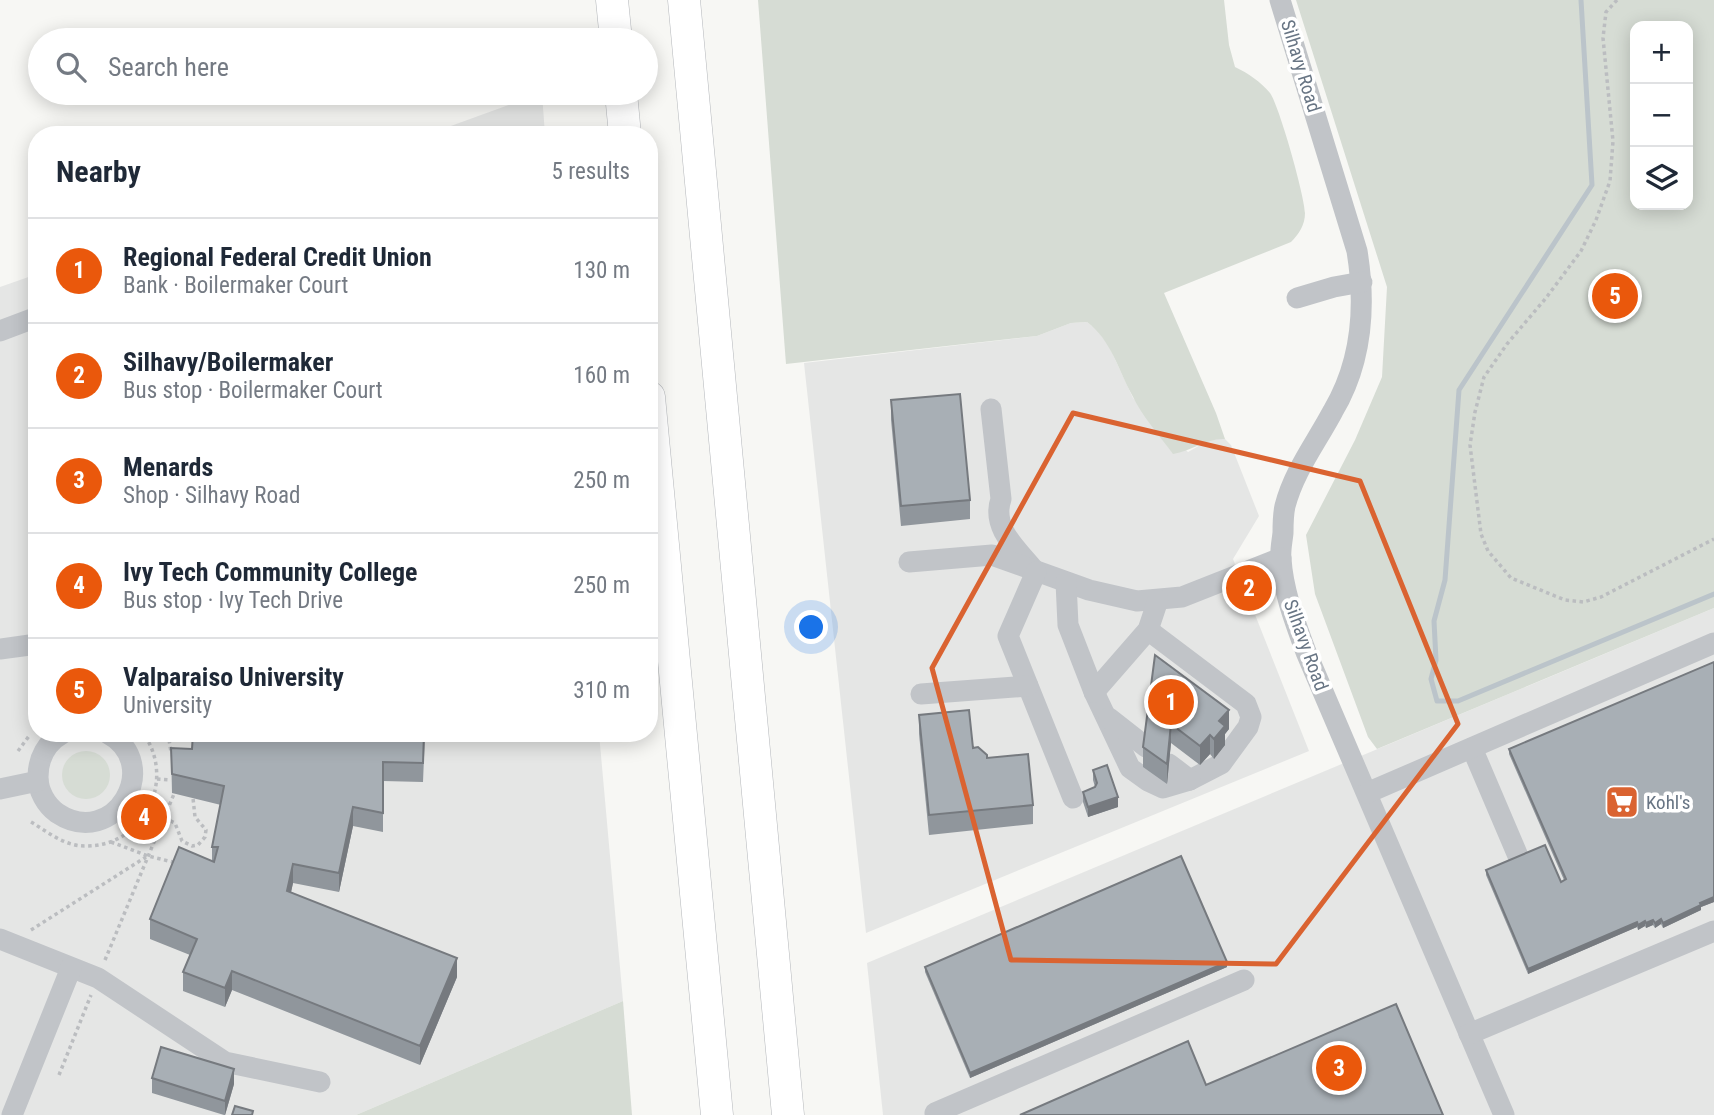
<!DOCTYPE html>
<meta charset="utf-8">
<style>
:root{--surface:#fff;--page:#f2f2f3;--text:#1f2937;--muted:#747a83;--line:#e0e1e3;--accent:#ea580c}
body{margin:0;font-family:"Roboto Condensed",sans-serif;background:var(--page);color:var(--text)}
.controls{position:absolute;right:21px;top:21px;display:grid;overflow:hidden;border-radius:14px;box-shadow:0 4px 18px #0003}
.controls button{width:63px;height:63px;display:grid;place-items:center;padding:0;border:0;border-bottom:2px solid var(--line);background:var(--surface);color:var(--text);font:35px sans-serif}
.you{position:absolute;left:812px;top:628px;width:24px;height:24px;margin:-18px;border:5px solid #fff;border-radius:50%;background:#1a73e8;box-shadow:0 0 0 10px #1a73e833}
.badge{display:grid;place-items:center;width:46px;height:46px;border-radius:50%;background:var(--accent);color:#fff;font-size:23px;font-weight:700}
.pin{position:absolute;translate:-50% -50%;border:4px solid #fff;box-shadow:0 2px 7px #0006}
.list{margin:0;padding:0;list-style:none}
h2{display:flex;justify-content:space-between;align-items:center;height:91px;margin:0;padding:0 28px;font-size:30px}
h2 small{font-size:23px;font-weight:400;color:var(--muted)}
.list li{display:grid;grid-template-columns:46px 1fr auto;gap:21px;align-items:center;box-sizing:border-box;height:105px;padding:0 28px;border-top:2px solid var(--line)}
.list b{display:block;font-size:26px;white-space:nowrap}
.list p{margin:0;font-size:23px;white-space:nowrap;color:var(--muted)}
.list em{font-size:23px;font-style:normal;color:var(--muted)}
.icon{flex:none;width:38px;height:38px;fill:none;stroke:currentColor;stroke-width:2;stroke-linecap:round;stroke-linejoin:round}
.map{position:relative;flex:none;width:1714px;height:1115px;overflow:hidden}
.search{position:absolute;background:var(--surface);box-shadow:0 4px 18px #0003;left:28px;top:28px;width:630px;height:77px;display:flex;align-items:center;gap:18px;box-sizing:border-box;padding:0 24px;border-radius:38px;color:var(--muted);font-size:26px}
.panel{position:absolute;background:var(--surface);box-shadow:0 4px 18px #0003;left:28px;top:126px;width:630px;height:616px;border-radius:28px}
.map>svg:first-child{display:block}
</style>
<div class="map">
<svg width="1714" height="1115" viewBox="0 0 1714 1115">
<rect width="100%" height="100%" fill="#f7f7f4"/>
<g fill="#e5e6e5">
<path d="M 542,93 L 545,135 L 426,135 Z"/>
<path d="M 37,274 L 37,733 L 599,733 L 623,1001 L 356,1115 L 0,1115 L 0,287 Z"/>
<path d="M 1087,322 L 1097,330 L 1108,344 L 1133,398 L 1188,452 L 1213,438 L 1225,439 L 1231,445 L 1259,516 L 1233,559 L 1309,751 L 866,933 L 804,363 L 1037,336 L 1071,323 Z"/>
<path d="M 1714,608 L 1714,1115 L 883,1115 L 867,963 Z"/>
</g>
<g fill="#d6dcd4" fill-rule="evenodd">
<path d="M 758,0 L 1224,0 L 1229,45 L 1235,67 C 1248,73 1261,82 1270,93 C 1279,105 1305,197 1305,213 C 1305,225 1299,234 1291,242 L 1164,293 L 1216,413 L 1225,439 C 1206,438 1192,451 1173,454 C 1159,435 1142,416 1132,395 C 1118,369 1111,340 1087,322 L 1071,323 L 1037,336 L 786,364 Z"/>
<path d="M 1296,0 L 1714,0 L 1714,608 L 1377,749 L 1368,737 L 1315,594 L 1306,535 L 1355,440 L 1382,377 L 1387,287 ZM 1635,26 L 1688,26 L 1688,205 L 1635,205 Z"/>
<circle cx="86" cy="775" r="24"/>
<path d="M 623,1001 L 632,1115 L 356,1115 Z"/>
</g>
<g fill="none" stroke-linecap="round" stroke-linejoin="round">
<path stroke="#bbc4ca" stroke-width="5" d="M 1581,0 L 1592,185 L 1459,390 L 1445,580 L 1434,621 L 1436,660 L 1431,679 L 1437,701 L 1458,701 L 1714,594"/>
<defs>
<g id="highway">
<path d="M 612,0 L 616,40"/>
<path d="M 684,0 L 788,1115"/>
<path d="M 621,93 L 625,135"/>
<path d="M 649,397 L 717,1115"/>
</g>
</defs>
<use href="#highway" stroke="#b4b7bb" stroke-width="33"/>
<g stroke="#bbbdc0" stroke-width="3.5" stroke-dasharray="3.5 3.5" stroke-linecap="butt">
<path d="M 1617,0 L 1606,12 L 1603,38 L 1613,141 L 1610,181 L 1596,220 L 1581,251 L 1546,298 L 1507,344 L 1484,377 L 1475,412 L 1470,445 L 1481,534 L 1488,551 L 1511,578 L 1565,600 L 1583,602 L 1601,597 L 1714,539"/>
<path d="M 168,733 L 171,752"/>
<path d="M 18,751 L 29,736"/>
<path d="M 157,779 L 171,780"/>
<path d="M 164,818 L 175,823 L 182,841 L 192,846 L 198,845 L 205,837 L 206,830 L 195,817 L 193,798"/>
<path d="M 31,822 C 48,832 64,846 85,846 C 144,847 177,780 143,733"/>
<path d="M 111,842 L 148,856 L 177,863"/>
<path d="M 31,930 L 146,857"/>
<path d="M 105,960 L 174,794"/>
<path d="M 59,1075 L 91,995"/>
</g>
<g stroke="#c1c4c8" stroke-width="21">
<path d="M 1280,0 L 1357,251 C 1366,306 1362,362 1333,411 C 1316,443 1294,471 1285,506 C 1283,515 1283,524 1283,533 C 1282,542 1280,551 1281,559 C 1283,591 1295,622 1306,652 L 1504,1115"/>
<path d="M 1297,298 L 1334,287 L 1362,282"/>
<path d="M 0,331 L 37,317"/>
<path d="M 991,409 L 1001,499 C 991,528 1017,549 1034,570"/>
<path d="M 909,562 L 992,555 L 1089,590 L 1137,601 L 1182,597 L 1281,558"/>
<path d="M 1036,572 L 1008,636 L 1073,798"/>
<path d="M 1066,582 L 1068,625 L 1094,692 L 1130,768 L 1148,781 L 1163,788 L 1190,780 L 1221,764 L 1248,727 L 1251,717 L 1246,704 L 1148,630"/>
<path d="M 0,649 L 37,644"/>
<path d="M 1094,692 L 1148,630 L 1158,600"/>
<path d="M 921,694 L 1028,686"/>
<path d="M 1109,718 L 1146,747"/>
<path d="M 63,733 C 47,742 38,758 38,777 C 38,791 46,805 57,813 C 114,851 165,764 107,733"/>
<path d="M 1472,748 L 1518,856"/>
<path d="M 1169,764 L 1190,780"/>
<path d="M 0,789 L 38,781"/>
<path d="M 1367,793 L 1714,643"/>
<path d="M 0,939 L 98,978 L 225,1062 L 320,1082"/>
<path d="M 1469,1034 L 1714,931"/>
<path d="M 12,1115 L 71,968"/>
<path d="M 936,1115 L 935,1113 L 1244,980"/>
</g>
<use href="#highway" stroke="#fff" stroke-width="32"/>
</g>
<g fill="#90969c">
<path d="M 891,400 L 970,500 L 970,519 L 901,526 L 891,420 Z"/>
<path d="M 1155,655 L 1229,729 L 1225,734 L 1225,745 L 1214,759 L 1210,754 L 1200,765 L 1171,743 L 1167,784 L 1143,767 L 1143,747 Z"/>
<path d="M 1714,662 L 1714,902 L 1701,907 L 1701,910 L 1663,928 L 1661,924 L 1655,928 L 1653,925 L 1646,928 L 1645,926 L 1638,930 L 1637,927 L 1528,974 L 1486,875 L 1486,870 L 1561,882 L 1564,880 L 1509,754 L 1509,749 Z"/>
<path d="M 919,715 L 973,748 L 987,758 L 1033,805 L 1033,824 L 929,835 L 919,734 Z"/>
<path d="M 425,733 L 423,782 L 383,781 L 383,832 L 353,826 L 339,892 L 293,883 L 291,892 L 457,977 L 420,1065 L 232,990 L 225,1007 L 183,991 L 183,972 L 190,955 L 150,939 L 150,919 L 212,861 L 212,847 L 221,805 L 172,793 L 171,748 L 192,749 Z"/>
<path d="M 1093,770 L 1118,807 L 1088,817 L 1083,802 L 1083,792 L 1095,787 L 1093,780 Z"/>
<path d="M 925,967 L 1227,967 L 970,1078 L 925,972 Z"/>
<path d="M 152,1078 L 234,1084 L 225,1115 L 224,1115 L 152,1093 Z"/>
</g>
<g fill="#767a7f">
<path d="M 1229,710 L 1229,729 L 1225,734 L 1225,745 L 1214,759 L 1214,739 L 1219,721 Z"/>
<path d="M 1171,724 L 1171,743 L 1167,784 L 1167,764 Z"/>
<path d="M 1210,735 L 1210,754 L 1200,765 L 1200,746 Z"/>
<path d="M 1118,797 L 1118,807 L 1088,817 L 1088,807 Z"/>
<path d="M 353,807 L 353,826 L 339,892 L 339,873 Z"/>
<path d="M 293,864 L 293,883 L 287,910 L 287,891 Z"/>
<path d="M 1714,897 L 1714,902 L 1701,907 L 1701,910 L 1663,928 L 1663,923 L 1700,903 Z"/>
<path d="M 1661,919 L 1661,924 L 1655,928 L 1655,923 Z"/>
<path d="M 1653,920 L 1653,925 L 1646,928 L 1646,923 Z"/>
<path d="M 1645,921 L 1645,926 L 1638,930 L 1638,925 Z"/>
<path d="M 1637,922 L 1637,927 L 1528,974 L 1528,969 Z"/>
<path d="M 457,958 L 457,977 L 420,1065 L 420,1046 Z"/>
<path d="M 1227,962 L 1227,967 L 970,1078 L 970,1073 Z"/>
<path d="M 232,971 L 232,990 L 225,1007 L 225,988 Z"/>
<path d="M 234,1069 L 234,1084 L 225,1115 L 225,1101 Z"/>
</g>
<g fill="#a8afb5" stroke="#767a7f" stroke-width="2">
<path d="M 960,394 L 970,500 L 901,506 L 891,400 Z"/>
<path d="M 1155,655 L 1229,710 L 1219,721 L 1225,726 L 1214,739 L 1210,735 L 1200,746 L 1171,724 L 1167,764 L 1143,747 Z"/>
<path d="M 1714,662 L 1714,897 L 1700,903 L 1701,905 L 1663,923 L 1661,919 L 1655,923 L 1653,920 L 1646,923 L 1645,921 L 1638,925 L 1637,922 L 1528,969 L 1486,870 L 1545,845 L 1561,882 L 1566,879 L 1509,749 Z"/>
<path d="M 969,710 L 973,748 L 978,747 L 987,755 L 987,758 L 1028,754 L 1033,805 L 929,815 L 919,715 Z"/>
<path d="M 193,733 L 424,733 L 423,763 L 383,762 L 383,813 L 353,807 L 339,873 L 293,864 L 287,891 L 457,958 L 420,1046 L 232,971 L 225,988 L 183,972 L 197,939 L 150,919 L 179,847 L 214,862 L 218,847 L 212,847 L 224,786 L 172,774 L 171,748 L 192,749 Z"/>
<path d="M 1107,765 L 1118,797 L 1088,807 L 1083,792 L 1095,787 L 1097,783 L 1093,770 Z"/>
<path d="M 1181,856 L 1227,962 L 970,1073 L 925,967 Z"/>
<path d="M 1396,1004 L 1443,1115 L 1020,1115 L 1188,1041 L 1206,1085 Z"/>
<path d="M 161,1047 L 234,1069 L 225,1101 L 152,1078 Z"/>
<path d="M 235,1106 L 253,1111 L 252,1115 L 232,1115 Z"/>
</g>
<path fill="none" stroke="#da6331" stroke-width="5" stroke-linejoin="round" d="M 1073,413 L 1360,481 L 1458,724 L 1276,964 L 1011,960 L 932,668 Z"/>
<defs>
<symbol id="supermarket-square" viewBox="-11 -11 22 22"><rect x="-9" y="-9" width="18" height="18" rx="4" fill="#da6331" stroke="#fff"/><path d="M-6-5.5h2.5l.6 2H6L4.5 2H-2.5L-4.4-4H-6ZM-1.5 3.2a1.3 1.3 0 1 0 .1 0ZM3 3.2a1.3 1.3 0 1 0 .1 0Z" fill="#fff"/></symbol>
</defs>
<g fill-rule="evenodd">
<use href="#supermarket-square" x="1603" y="783" width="38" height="38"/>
</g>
<g text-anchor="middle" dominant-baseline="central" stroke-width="7" stroke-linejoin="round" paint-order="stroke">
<g font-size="19" fill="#687584" stroke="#fff">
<text transform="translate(1301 66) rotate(73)">Silhavy Road</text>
<text transform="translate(1306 645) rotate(70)">Silhavy Road</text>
</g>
<g font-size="19" fill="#687584" stroke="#fff" text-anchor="start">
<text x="1646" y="802">Kohl's</text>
</g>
</g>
</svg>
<div class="controls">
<button>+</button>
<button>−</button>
<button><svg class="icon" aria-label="layers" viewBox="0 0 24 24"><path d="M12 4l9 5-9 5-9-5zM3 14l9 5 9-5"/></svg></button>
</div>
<div class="you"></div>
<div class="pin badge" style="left:1171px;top:702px">1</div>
<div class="pin badge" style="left:1249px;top:588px">2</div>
<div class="pin badge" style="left:1339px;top:1068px">3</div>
<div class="pin badge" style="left:144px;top:817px">4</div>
<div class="pin badge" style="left:1615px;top:296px">5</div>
<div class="search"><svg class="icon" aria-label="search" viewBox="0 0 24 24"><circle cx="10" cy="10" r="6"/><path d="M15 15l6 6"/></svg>Search here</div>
<section class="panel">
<h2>Nearby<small>5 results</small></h2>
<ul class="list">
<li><span class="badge">1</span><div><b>Regional Federal Credit Union</b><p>Bank · Boilermaker Court</p></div><em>130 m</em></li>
<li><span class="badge">2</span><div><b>Silhavy/Boilermaker</b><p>Bus stop · Boilermaker Court</p></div><em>160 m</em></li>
<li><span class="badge">3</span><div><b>Menards</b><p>Shop · Silhavy Road</p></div><em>250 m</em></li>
<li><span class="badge">4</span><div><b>Ivy Tech Community College</b><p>Bus stop · Ivy Tech Drive</p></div><em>250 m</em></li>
<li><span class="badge">5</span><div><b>Valparaiso University</b><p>University</p></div><em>310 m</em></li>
</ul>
</section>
</div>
